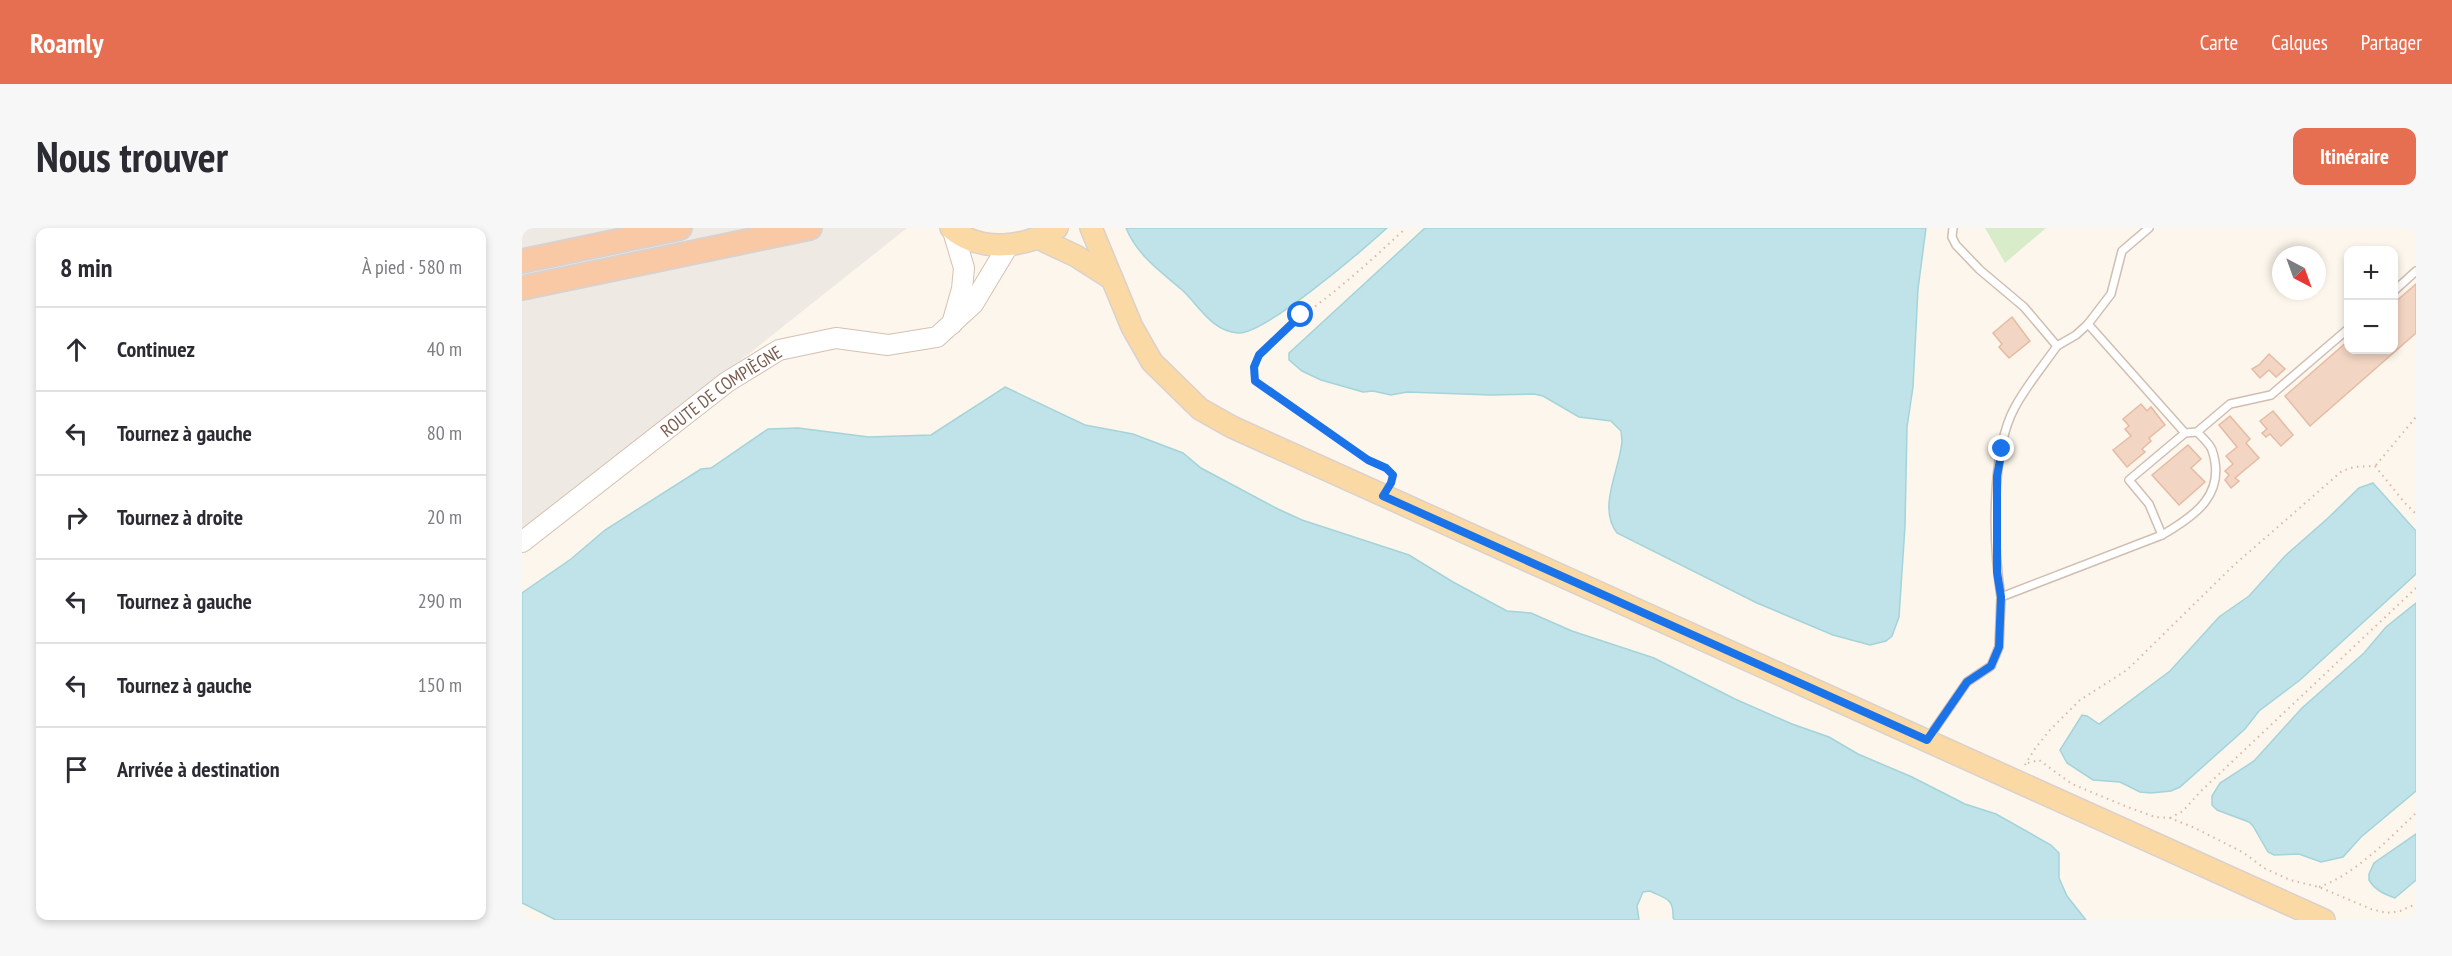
<!DOCTYPE html>
<html lang="fr">
<meta charset="utf-8">
<style>
:root{--surface:#fff;--page:#f7f7f7;--text:#2b2b33;--muted:#7c7c81;--line:#e1e1e2;--accent:#e76f51}
body{margin:0;font-family:"PT Sans Narrow",sans-serif;background:var(--page);color:var(--text)}
.controls{position:absolute;right:18px;top:18px;display:grid;overflow:hidden;border-radius:12px;box-shadow:0 3px 9px #0003}
.controls button{width:54px;height:54px;display:grid;place-items:center;padding:0;border:0;border-bottom:2px solid var(--line);background:var(--surface);color:var(--text);font:30px sans-serif}
.compass{position:absolute;left:1750px;top:18px;width:54px;height:54px;border-radius:50%;background:var(--surface);box-shadow:0 3px 9px #0003;rotate:139deg}
.stop{position:absolute;width:18px;height:18px;margin:-14px;border:4px solid #1a73e8;border-radius:50%;background:#fff}
.stop.end{background:#1a73e8;border-color:#fff;box-shadow:0 2px 6px #0008}
.list{margin:0;padding:0;list-style:none}
h2{display:flex;justify-content:space-between;align-items:center;height:78px;margin:0;padding:0 24px;font-size:26px}
h2 small{font-size:20px;font-weight:400;color:var(--muted)}
.list li{display:grid;grid-template-columns:39px 1fr auto;gap:18px;align-items:center;box-sizing:border-box;height:84px;padding:0 24px;border-top:2px solid var(--line)}
.list b{display:block;font-size:22px;white-space:nowrap}
.list em{font-size:20px;font-style:normal;color:var(--muted)}
.icon{flex:none;width:33px;height:33px;fill:none;stroke:currentColor;stroke-width:2;stroke-linecap:round;stroke-linejoin:round}
.map{position:relative;flex:none;width:1894px;height:692px;overflow:hidden;border-radius:12px}
header{display:flex;align-items:center;gap:36px;box-sizing:border-box;height:84px;padding:0 30px;background:var(--accent);color:#fff}
header strong{font-size:28px}
nav{display:flex;gap:33px;margin-inline-start:auto;font-size:21px}
.intro{display:flex;align-items:center;justify-content:space-between;box-sizing:border-box;height:144px;padding:0 36px}
h1{margin:0;font-size:42px}
.button{padding:15px 27px;border-radius:12px;background:var(--accent);color:#fff;font-size:21px;font-weight:700}
main{display:flex;gap:36px;padding:0 36px}
aside{flex:1;background:var(--surface);border-radius:12px;box-shadow:0 3px 9px #0003}
.map>svg:first-child{display:block}
</style>
<header>
<strong>Roamly</strong>
<nav><a>Carte</a><a>Calques</a><a>Partager</a></nav>
</header>
<div class="intro"><h1>Nous trouver</h1><a class="button">Itinéraire</a></div>
<main>
<aside>
<h2>8 min<small>À pied · 580 m</small></h2>
<ul class="list">
<li><svg class="icon" aria-label="ahead" viewBox="0 0 24 24"><path d="M12 20V5M6 11l6-6 6 6"/></svg><div><b>Continuez</b></div><em>40 m</em></li>
<li><svg class="icon" aria-label="left" viewBox="0 0 24 24"><path d="M17 20v-9H6M10 6l-5 5 5 5"/></svg><div><b>Tournez à gauche</b></div><em>80 m</em></li>
<li><svg class="icon" aria-label="right" viewBox="0 0 24 24"><path d="M7 20v-9h11M14 6l5 5-5 5"/></svg><div><b>Tournez à droite</b></div><em>20 m</em></li>
<li><svg class="icon" aria-label="left" viewBox="0 0 24 24"><path d="M17 20v-9H6M10 6l-5 5 5 5"/></svg><div><b>Tournez à gauche</b></div><em>290 m</em></li>
<li><svg class="icon" aria-label="left" viewBox="0 0 24 24"><path d="M17 20v-9H6M10 6l-5 5 5 5"/></svg><div><b>Tournez à gauche</b></div><em>150 m</em></li>
<li><svg class="icon" aria-label="arrive" viewBox="0 0 24 24"><path d="M6 21V4h12l-3 4 3 4H6"/></svg><div><b>Arrivée à destination</b></div></li>
</ul>
</aside>
<div class="map">
<svg width="1894" height="692" viewBox="0 0 1894 692">
<rect width="100%" height="100%" fill="#fdf6ec"/>
<path fill="#efe9e4" d="M 0,0 L 385,0 L 0,306 Z"/>
<path fill="#d8ecc9" d="M 1463,0 L 1524,0 L 1483,35 Z"/>
<g fill="#bfe3e8" stroke="#a5d3da" stroke-width="1.5">
<path d="M 604,0 L 865,0 C 843,20 741,108 716,105 C 689,103 677,77 659,61 C 638,43 615,27 604,0 Z"/>
<path d="M 903,0 L 1404,0 L 1396,61 L 1391,159 L 1385,199 L 1383,298 L 1377,389 L 1370,408 L 1364,413 L 1348,417 L 1311,407 L 1235,375 L 1095,305 C 1075,279 1098,242 1100,213 L 1099,203 L 1089,193 L 1057,189 L 1021,168 L 1012,166 L 969,167 L 885,164 L 869,167 L 851,163 L 841,164 L 799,152 L 780,143 L 767,132 L 767,125 Z"/>
<path d="M 483,159 L 563,197 L 611,206 L 661,225 L 679,240 L 756,281 L 780,292 L 887,327 L 931,354 L 985,383 L 1009,385 L 1050,403 L 1132,430 L 1213,471 L 1270,496 L 1307,509 L 1336,526 L 1390,549 L 1443,576 L 1474,586 L 1529,617 L 1537,625 L 1537,650 L 1545,668 L 1564,692 L 1153,692 L 1151,690 C 1152,670 1144,671 1128,663 L 1121,664 L 1115,678 L 1117,692 L 34,692 L 0,675 L 0,365 L 49,331 L 83,302 L 179,241 L 189,240 L 246,201 L 276,200 L 347,209 L 409,207 Z"/>
<path d="M 1851,255 L 1894,303 L 1894,346 L 1778,452 L 1737,483 L 1723,501 L 1658,559 L 1649,563 L 1629,565 L 1618,564 L 1598,554 L 1571,552 L 1545,535 L 1538,522 L 1560,487 L 1565,488 L 1577,496 L 1648,443 L 1697,389 L 1727,368 L 1763,328 L 1805,291 L 1837,260 Z"/>
<path d="M 1894,375 L 1894,563 L 1839,609 L 1821,629 L 1799,634 L 1777,626 L 1752,627 L 1746,624 L 1731,598 L 1727,594 L 1695,582 L 1690,577 L 1690,568 L 1698,555 L 1732,533 L 1780,480 L 1842,425 L 1864,399 Z"/>
<path d="M 1894,606 L 1894,652 L 1873,670 C 1862,666 1853,662 1847,652 L 1847,646 L 1852,635 Z"/>
</g>
<g fill="#f3d5c3" stroke="#e6bba3" stroke-width="1.5">
<path d="M 1894,56 L 1894,105 L 1788,198 L 1763,168 L 1826,113 L 1826,122 L 1872,122 L 1872,75 Z"/>
<path d="M 1490,89 L 1508,113 L 1487,130 L 1477,119 L 1480,116 L 1471,105 Z"/>
<path d="M 1747,126 L 1763,141 L 1754,149 L 1747,142 L 1738,150 L 1730,141 L 1737,137 Z"/>
<path d="M 1619,176 L 1625,183 L 1629,179 L 1643,197 L 1627,210 L 1629,213 L 1620,221 L 1623,224 L 1605,239 L 1591,222 L 1609,208 L 1603,201 L 1607,198 L 1601,191 Z"/>
<path d="M 1751,183 L 1771,207 L 1759,218 L 1748,206 L 1744,209 L 1740,205 L 1745,201 L 1738,193 Z"/>
<path d="M 1708,188 L 1728,211 L 1724,215 L 1737,230 L 1713,250 L 1717,253 L 1709,260 L 1703,252 L 1707,247 L 1703,243 L 1711,236 L 1704,228 L 1715,219 L 1697,197 Z"/>
<path d="M 1666,217 L 1679,231 L 1669,240 L 1683,254 L 1657,277 L 1630,247 Z"/>
</g>
<g fill="none" stroke-linecap="round" stroke-linejoin="round">
<defs>
<g id="service">
<path d="M 1431,0 L 1430,9 L 1434,17 L 1458,42 L 1502,79 L 1535,118 C 1521,138 1505,157 1493,179 C 1468,224 1471,318 1479,369"/>
<path d="M 1627,0 L 1600,23 L 1589,66 L 1566,96 L 1663,205"/>
<path d="M 1872,63 L 1894,43"/>
<path d="M 1535,118 L 1554,107 L 1566,96"/>
<path d="M 1640,307 L 1627,276 L 1607,252 L 1663,205 L 1675,204 L 1708,176 L 1749,167 L 1826,101"/>
<path d="M 1407,509 L 1445,454 L 1469,438 L 1477,419 L 1479,369 L 1640,307 C 1673,288 1705,266 1690,222 C 1688,216 1680,209 1675,204"/>
</g>
<g id="secondary">
<path d="M 430,96 L 440,61 L 442,40 L 431,3"/>
<path id="s1" d="M 0,314 L 205,154 L 257,122 L 314,110 L 366,117 L 415,109 L 451,76 L 486,18"/>
</g>
<g id="primary">
<path d="M 429,0 C 459,26 504,19 535,0"/>
<path d="M 569,0 L 610,99 L 630,134 L 678,181 L 710,199 L 1802,692"/>
<path d="M 518,11 L 554,28 L 590,51"/>
</g>
<g id="trunk">
<path d="M 0,33 L 158,0"/>
<path d="M 0,60 L 288,0"/>
</g>
</defs>
<use href="#service" stroke="#d1beb0" stroke-width="10"/>
<use href="#secondary" stroke="#d6c0b0" stroke-width="22"/>
<use href="#primary" stroke="#dad1cd" stroke-width="24"/>
<use href="#trunk" stroke="#dad1cd" stroke-width="26"/>
<g stroke="#d9b8a5" stroke-width="2" stroke-dasharray="1.5 4.5" stroke-linecap="butt">
<path d="M 1854,237 L 1894,189"/>
<path d="M 870,254 L 871,247 L 864,240 L 846,232 L 733,153 C 732,144 731,135 737,127 C 752,106 784,86 804,70 C 832,48 858,24 884,0"/>
<path d="M 1506,535 L 1517,532 L 1550,556 L 1603,578 L 1633,589 L 1648,590 L 1673,600 L 1722,625 L 1742,640 L 1768,652 L 1797,659 L 1849,681 L 1865,685 L 1878,683 L 1894,676"/>
<path d="M 1503,537 L 1512,522 L 1527,503 L 1558,472 L 1605,442 L 1711,338 L 1820,243 L 1832,239 L 1853,238 L 1882,274 L 1894,286"/>
<path d="M 1648,590 L 1661,583 L 1679,563 L 1894,360"/>
<path d="M 1797,659 C 1832,647 1867,611 1894,585"/>
</g>
<use href="#service" stroke="#fff" stroke-width="7"/>
<use href="#secondary" stroke="#fff" stroke-width="20"/>
<use href="#primary" stroke="#fbd9a5" stroke-width="21"/>
<use href="#trunk" stroke="#f9c8a4" stroke-width="22"/>
</g>
<g fill="none" stroke-linecap="round" stroke-linejoin="round">
<path stroke="#1a73e8" stroke-width="8" d="M 779,87 L 737,127 L 732,139 L 733,153 L 846,232 L 864,240 L 871,247 L 869,255 L 861,268 L 1405,512 L 1445,454 L 1469,438 L 1477,419 L 1479,369 L 1475,344 L 1475,248 L 1480,221"/>
</g>
<g text-anchor="middle" dominant-baseline="central" stroke-width="4.5" stroke-linejoin="round" paint-order="stroke">
<g font-size="18" fill="#7a5c4d" stroke="#fffaf3">
<text stroke="none"><textPath href="#s1" startOffset="250">ROUTE DE COMPIÈGNE</textPath></text>
</g>
</g>
</svg>
<div class="controls">
<button>+</button>
<button>−</button>
</div>
<svg class="compass" viewBox="-18 -18 36 36"><path d="M0-13l5 13h-10z" fill="#e53935"/><path d="M0 13l5-13h-10z" fill="#7c7c81"/></svg>
<div class="stop" style="left:779px;top:87px"></div>
<div class="stop end" style="left:1480px;top:221px"></div>
</div>
</main>
